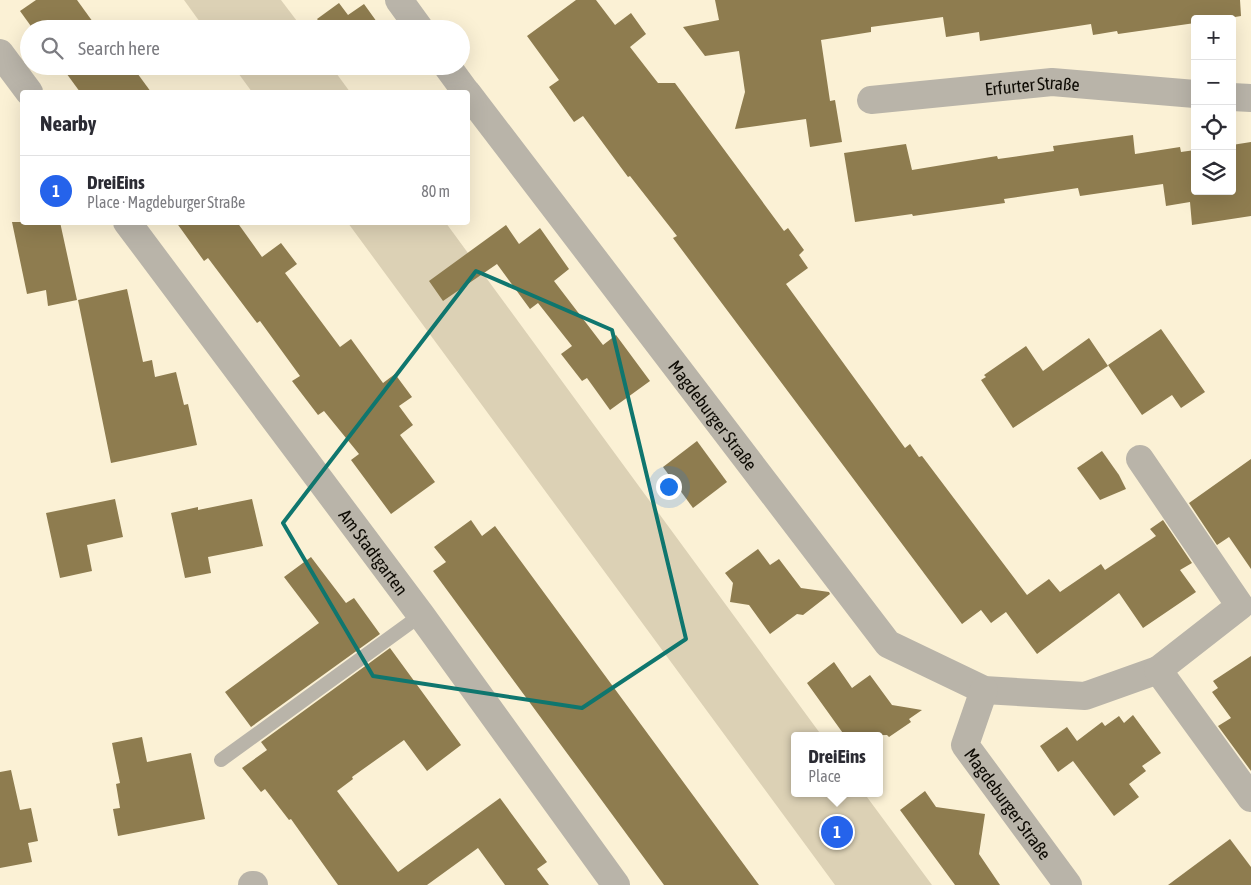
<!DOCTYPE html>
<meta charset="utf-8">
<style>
:root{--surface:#fff;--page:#f7f7f7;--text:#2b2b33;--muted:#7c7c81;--line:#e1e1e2;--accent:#2563eb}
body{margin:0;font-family:"Asap Condensed",sans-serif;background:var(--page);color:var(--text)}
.controls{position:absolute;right:15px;top:15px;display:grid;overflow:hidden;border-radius:5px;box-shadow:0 5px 20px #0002}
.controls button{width:45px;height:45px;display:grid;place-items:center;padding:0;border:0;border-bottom:1px solid var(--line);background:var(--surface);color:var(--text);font:25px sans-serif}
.you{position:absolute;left:668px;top:486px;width:18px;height:18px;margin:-12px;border:4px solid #fff;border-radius:50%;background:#1a73e8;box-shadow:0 0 0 8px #1a73e833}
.badge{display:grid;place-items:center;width:32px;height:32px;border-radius:50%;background:var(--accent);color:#fff;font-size:16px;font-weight:700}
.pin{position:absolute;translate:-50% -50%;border:2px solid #fff;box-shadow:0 1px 5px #0006}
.popup{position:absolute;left:791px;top:732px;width:92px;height:65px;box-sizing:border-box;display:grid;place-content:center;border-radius:5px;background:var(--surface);filter:drop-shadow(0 1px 4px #0005);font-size:16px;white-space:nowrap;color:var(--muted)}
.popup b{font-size:19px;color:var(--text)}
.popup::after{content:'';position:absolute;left:50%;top:100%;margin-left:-10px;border:10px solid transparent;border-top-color:var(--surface)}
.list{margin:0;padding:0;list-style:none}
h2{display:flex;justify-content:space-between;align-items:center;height:65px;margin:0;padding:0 20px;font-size:21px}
h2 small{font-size:16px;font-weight:400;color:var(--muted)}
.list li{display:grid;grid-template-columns:32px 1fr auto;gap:15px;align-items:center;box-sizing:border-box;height:70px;padding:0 20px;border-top:1px solid var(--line)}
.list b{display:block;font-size:19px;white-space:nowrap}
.list p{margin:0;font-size:16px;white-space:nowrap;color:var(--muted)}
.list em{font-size:16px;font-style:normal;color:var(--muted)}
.icon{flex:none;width:28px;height:28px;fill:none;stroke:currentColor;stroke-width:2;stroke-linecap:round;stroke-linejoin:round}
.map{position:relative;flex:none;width:1251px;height:885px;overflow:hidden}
.search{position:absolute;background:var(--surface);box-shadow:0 5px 20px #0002;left:20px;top:20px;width:450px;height:55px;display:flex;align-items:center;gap:12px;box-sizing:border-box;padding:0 18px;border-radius:28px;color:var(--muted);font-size:19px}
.panel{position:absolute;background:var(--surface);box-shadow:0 5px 20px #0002;left:20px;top:90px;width:450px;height:135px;border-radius:5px}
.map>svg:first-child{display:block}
</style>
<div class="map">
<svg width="1251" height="885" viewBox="0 0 1251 885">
<rect width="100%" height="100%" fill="#fbf1d5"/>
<g fill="#dcd1b5">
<path d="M 184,0 L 281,0 L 303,29 L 205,29 Z"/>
<path d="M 233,66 L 331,66 L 350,92 L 252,92 Z"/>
<path d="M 348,223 L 446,223 L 822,736 L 794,736 L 794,793 L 864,793 L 932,885 L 835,885 Z"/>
</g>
<g fill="#8e7c4f">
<path d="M 36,0 L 77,0 L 98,29 L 33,29 L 20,11 Z"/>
<path d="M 576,0 L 596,0 L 615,25 L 631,13 L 646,34 L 630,47 L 658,83 L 675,83 L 784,231 L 788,228 L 804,250 L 799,255 L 808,268 L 786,284 L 905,448 L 910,444 L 919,457 L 922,456 L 1027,595 L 1049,579 L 1060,592 L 1101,564 L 1105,570 L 1156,536 L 1150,529 L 1163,520 L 1192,563 L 1180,570 L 1196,592 L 1143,628 L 1119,593 L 1037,654 L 1006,612 L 991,623 L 981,610 L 962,624 L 673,238 L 677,236 L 630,176 L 628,177 L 583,116 L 574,122 L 549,87 L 559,80 L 527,36 Z"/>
<path d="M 715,0 L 1240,0 L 1241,16 L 1223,19 L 1195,19 L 1195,23 L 1118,34 L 1117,31 L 1093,35 L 1091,24 L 980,41 L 979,32 L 946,37 L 943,17 L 871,27 L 871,32 L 821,40 L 830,101 L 835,100 L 842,142 L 810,147 L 806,119 L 735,129 L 745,92 L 739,51 L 705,56 L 683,27 L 719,20 Z"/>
<path d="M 339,3 L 348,15 L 364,4 L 382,29 L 325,29 L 317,19 Z"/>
<path d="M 61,66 L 132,66 L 151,92 L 80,92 Z"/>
<path d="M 1133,135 L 1135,154 L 1180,147 L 1181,152 L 1195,150 L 1195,191 L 1232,191 L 1232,145 L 1251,142 L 1251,216 L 1192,225 L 1190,202 L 1166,206 L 1163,184 L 1080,196 L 1078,188 L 1004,199 L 1005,203 L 913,216 L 912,214 L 855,222 L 844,153 L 906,144 L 912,170 L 997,156 L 998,159 L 1054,151 L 1053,146 Z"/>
<path d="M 12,222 L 60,222 L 77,300 L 48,306 L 46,290 L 27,294 Z"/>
<path d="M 176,222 L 237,222 L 262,257 L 281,243 L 297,264 L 285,273 L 340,347 L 351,339 L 383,383 L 395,374 L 412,397 L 399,406 L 413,425 L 400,435 L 435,482 L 391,514 L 351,460 L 359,454 L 324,411 L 318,415 L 292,381 L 300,376 L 260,321 L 257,323 L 208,258 L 204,261 Z"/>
<path d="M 506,225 L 519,244 L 540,228 L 569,269 L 554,281 L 603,345 L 616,335 L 650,381 L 610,410 L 587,378 L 582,381 L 561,354 L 572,346 L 538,303 L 530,309 L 497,264 L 443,301 L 429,281 Z"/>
<path d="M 127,289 L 143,362 L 152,360 L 155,377 L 176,372 L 184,405 L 188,404 L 197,445 L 111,463 L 78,300 Z"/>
<path d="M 1161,329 L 1205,392 L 1181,408 L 1172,395 L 1142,415 L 1108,365 Z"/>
<path d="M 1089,338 L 1108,366 L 1013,428 L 981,380 L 986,377 L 984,375 L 1026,346 L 1043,371 Z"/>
<path d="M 697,441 L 727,482 L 693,508 L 663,467 Z"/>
<path d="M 1102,451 L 1119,475 L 1126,489 L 1100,500 L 1077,468 Z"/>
<path d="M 1251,459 L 1251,569 L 1229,537 L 1217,545 L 1189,503 Z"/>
<path d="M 115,499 L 123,537 L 87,545 L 92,571 L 60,578 L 46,513 Z"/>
<path d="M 252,499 L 263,546 L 208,557 L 211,573 L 185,578 L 171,513 L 198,507 L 198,510 Z"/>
<path d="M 471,520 L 482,536 L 495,526 L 759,885 L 664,885 L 433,571 L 446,562 L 434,547 Z"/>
<path d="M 758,549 L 770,565 L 779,559 L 801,588 L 829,592 L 830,594 L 803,615 L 797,614 L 770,634 L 749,605 L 730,602 L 733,583 L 725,573 Z"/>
<path d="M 311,557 L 346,603 L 354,598 L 380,634 L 251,727 L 225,692 L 319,623 L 284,577 Z"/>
<path d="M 390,648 L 461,745 L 427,771 L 404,740 L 352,777 L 353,779 L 337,791 L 398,872 L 500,798 L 547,862 L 537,869 L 549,885 L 505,885 L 478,848 L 427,885 L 338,885 L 291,819 L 289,820 L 265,789 L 261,792 L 242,768 L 267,750 L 261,742 Z"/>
<path d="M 1251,656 L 1251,771 L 1218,726 L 1231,718 L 1212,692 L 1218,688 L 1213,681 Z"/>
<path d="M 834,662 L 852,688 L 870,675 L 892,705 L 922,710 L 909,719 L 911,722 L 889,737 L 887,735 L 845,736 L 807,683 Z"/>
<path d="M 1133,715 L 1161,753 L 1142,766 L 1146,771 L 1129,784 L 1139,797 L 1114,816 L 1073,761 L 1058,772 L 1040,746 L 1067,727 L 1077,741 L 1102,722 L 1105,726 L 1119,716 L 1124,723 Z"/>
<path d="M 142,737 L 147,762 L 191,753 L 205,819 L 118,836 L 113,809 L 120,808 L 116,784 L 120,783 L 112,743 Z"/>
<path d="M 11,770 L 20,810 L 31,808 L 38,841 L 28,843 L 32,862 L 0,868 L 0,772 Z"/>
<path d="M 925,791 L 936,807 L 985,814 L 979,854 L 1000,885 L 955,885 L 900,810 Z"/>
<path d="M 1230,839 L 1251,867 L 1251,885 L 1168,885 Z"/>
</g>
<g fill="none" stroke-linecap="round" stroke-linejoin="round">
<path stroke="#b9b4a9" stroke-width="14" d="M 221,760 L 421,615"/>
<g stroke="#b9b4a9" stroke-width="28">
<path d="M 399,0 L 420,29"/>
<path d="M 0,53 L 29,92"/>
<path d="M 447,66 L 466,92"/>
<path id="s1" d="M 468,94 L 888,644 L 984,690 L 1085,696 L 1158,670"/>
<path d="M 1232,97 L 1251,98"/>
<path id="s2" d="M 871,100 L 1052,82 L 1195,94"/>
<path id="s3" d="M 127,222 L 421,615 L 616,885"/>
<path d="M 1140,459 L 1240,606 L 1158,670 L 1251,798"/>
<path id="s4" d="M 984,690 L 965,745 L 1068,885"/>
<path d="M 252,885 L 254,885"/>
</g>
</g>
<path fill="none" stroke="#0f766e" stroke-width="4" stroke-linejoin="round" d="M 476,271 L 612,330 L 686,639 L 582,708 L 373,676 L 283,523 Z"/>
<g text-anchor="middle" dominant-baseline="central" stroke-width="5" stroke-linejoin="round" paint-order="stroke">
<g font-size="18" fill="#0e0b04" stroke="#fff">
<text stroke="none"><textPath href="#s2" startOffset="162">Erfurter Straße</textPath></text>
<text stroke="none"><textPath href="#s1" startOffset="404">Magdeburger Straße</textPath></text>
<text stroke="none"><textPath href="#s3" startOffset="412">Am Stadtgarten</textPath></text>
<text stroke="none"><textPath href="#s4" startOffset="131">Magdeburger Straße</textPath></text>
</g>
</g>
</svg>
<div class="controls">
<button>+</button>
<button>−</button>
<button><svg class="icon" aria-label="locate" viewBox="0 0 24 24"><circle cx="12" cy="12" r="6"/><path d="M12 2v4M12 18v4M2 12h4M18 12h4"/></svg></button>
<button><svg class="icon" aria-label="layers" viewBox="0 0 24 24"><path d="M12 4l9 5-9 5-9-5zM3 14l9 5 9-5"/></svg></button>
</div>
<div class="you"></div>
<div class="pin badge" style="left:837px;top:832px">1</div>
<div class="popup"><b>DreiEins</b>Place</div>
<div class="search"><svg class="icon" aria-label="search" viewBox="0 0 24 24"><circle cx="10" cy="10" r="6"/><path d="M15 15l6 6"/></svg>Search here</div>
<section class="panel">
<h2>Nearby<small></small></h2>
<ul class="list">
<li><span class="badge">1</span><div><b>DreiEins</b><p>Place · Magdeburger Straße</p></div><em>80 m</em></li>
</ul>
</section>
</div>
